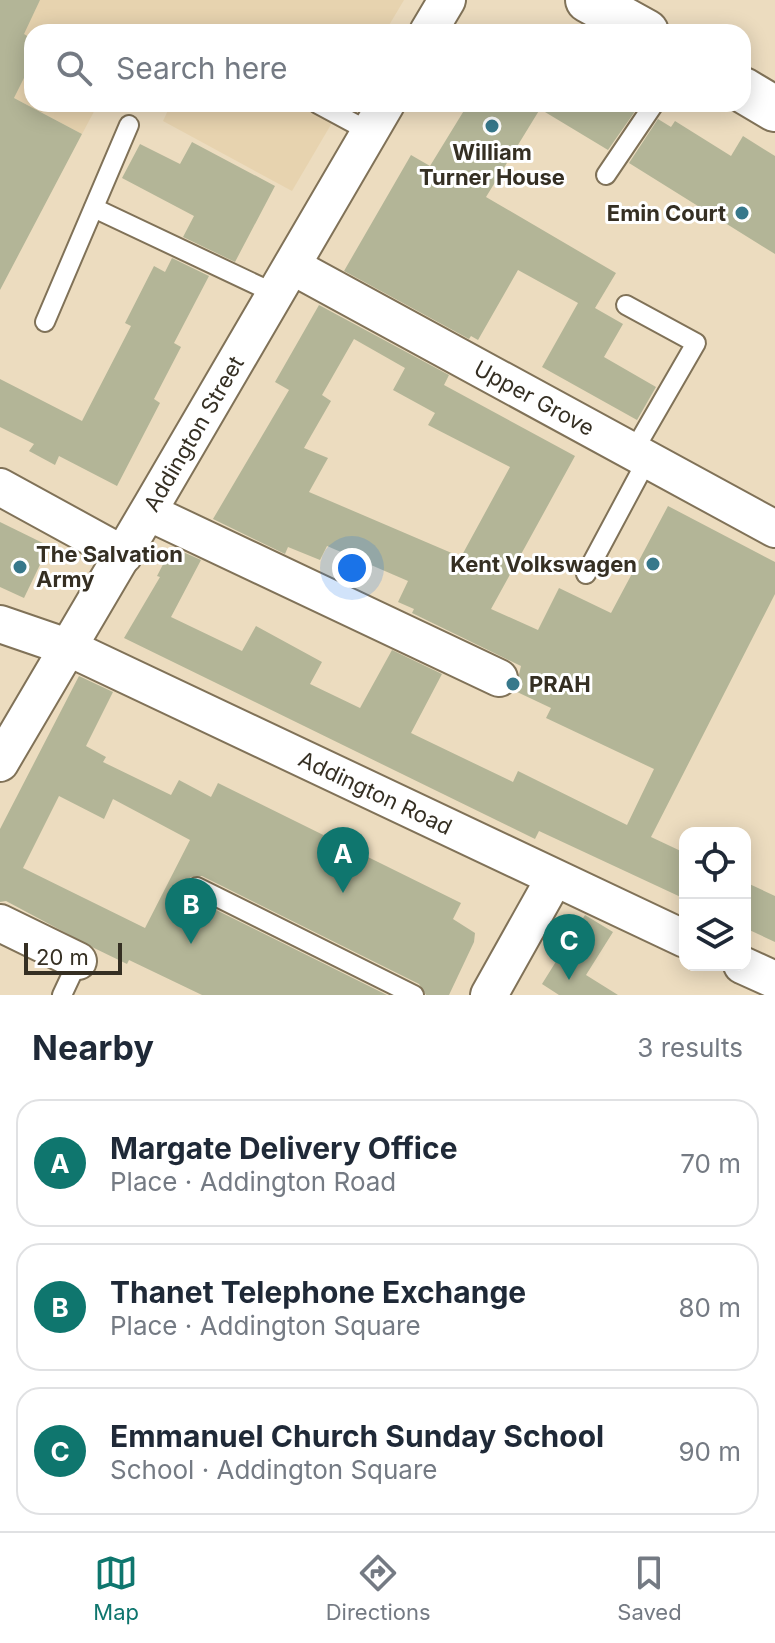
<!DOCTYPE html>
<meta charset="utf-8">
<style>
:root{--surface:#fff;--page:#f6f6f7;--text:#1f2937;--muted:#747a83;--line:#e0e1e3;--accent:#0f766e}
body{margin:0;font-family:Inter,sans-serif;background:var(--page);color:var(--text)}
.controls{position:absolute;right:24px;bottom:24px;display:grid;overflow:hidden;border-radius:16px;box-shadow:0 4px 20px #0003}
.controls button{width:72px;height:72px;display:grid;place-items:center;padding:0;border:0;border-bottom:2px solid var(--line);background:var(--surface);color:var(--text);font:40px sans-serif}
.scale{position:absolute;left:24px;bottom:20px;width:98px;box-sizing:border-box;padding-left:8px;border:4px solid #352f23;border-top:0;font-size:22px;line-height:28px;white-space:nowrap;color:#352f23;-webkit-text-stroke:6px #fff;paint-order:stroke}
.you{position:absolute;left:352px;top:568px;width:28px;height:28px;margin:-20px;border:6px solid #fff;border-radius:50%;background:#1a73e8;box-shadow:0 0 0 12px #1a73e833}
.badge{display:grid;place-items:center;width:52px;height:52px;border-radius:50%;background:var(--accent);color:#fff;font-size:26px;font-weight:700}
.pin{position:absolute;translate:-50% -66px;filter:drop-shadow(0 2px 4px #0008)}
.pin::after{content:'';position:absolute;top:42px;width:28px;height:24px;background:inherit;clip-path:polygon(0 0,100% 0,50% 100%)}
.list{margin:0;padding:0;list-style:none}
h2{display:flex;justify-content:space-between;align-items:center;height:104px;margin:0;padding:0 32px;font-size:34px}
h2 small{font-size:26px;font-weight:400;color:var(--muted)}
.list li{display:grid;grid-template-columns:52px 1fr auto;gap:24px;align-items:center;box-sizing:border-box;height:128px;margin:0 16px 16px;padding:0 16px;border:2px solid var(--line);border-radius:24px}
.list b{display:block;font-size:30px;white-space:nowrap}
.list p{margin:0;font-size:26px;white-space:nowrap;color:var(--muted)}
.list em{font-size:26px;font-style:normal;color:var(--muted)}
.icon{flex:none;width:44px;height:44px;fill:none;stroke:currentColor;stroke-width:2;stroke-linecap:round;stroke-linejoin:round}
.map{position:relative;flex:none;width:775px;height:995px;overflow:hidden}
.search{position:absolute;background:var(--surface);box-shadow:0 4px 20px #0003;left:24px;right:24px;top:24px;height:88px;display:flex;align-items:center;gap:20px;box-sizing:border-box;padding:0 28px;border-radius:24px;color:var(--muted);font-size:30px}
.sheet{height:536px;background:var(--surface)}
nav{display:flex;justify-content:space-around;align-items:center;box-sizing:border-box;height:112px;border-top:2px solid var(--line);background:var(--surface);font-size:22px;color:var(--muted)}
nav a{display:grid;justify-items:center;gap:4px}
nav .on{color:var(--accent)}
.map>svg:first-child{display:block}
</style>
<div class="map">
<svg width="775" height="995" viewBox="0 0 775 995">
<rect width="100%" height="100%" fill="#ecdcbf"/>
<g fill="#e7d3af">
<path d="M 0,0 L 404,0 L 385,32 L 32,32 L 32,39 L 0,22 Z"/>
<path d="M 32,62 L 32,104 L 98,104 L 82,134 L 14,98 Z"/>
<path d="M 171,104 L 343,104 L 292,191 L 163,121 Z"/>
</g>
<g fill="#b3b597" fill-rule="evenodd">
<path d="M 0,0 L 40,0 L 24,34 L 32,39 L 32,62 L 14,98 L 82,134 L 0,290 Z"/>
<path d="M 468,104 L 638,107 L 608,150 L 540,109 L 486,197 L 616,273 L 595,308 L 623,324 L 604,357 L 656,387 L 637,420 L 542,367 L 578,303 L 518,270 L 478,340 L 471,336 L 469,339 L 344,271 L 411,155 L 430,166 Z"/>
<path d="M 658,119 L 671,127 L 675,121 L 731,156 L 743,136 L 775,156 L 775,254 L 629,163 Z"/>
<path d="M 192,142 L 275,186 L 235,262 L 183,237 L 194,216 L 122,178 L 140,144 L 180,164 Z"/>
<path d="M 172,258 L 209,276 L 174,343 L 181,347 L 154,399 L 160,403 L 117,486 L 59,456 L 55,465 L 29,451 L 34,444 L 0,427 L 0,379 L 82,421 L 131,326 L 125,323 L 154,266 L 165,272 Z"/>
<path d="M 319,305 L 449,375 L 444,385 L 575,456 L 491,609 L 538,630 L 559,588 L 611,613 L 668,506 L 775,562 L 775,594 L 651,837 L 685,853 L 685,899 L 539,831 L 535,839 L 124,638 L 160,577 L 157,576 L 172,547 L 201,560 L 171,617 L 242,651 L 256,626 L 322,662 L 310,684 L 360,708 L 392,650 L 442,674 L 411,733 L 513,782 L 518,771 L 627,825 L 654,769 L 546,718 L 551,708 L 515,691 L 521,666 L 412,613 L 414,609 L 398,602 L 408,581 L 327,546 L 320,560 L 288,547 L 285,554 L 213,519 L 289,390 L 275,382 ZM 354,339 L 405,368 L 393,390 L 435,413 L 428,425 L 510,467 L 461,557 L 309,492 L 328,458 L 304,448 L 331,401 L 322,395 Z"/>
<path d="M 0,522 L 49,546 L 24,598 L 0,587 Z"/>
<path d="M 79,676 L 113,692 L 86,746 L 106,757 L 103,762 L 171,795 L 179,780 L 211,797 L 218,783 L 461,903 L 453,919 L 475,933 L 474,942 L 449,995 L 426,995 L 419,984 L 202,876 L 191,877 L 186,882 L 187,893 L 192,898 L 387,995 L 202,995 L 129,960 L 127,964 L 94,948 L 6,901 L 0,902 L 0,829 ZM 59,796 L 104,819 L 113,799 L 190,840 L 145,928 L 23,868 Z"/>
<path d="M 745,882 L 775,896 L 775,942 L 745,928 Z"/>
<path d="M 585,915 L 613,932 L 586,975 L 618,995 L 559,995 L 542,984 Z"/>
</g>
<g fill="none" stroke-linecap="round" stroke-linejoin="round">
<defs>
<g id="service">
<path d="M 318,104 L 370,132"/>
<path d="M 606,175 L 654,104"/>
<path d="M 94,208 L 276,294"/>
<path d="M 626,305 L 696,343 L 633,452"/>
<path d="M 45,322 L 129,125"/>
<path d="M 586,574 L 647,460"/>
<path d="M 197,887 L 414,995"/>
<path d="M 62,995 L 78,961"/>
</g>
<g id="minor">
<path d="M 428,32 L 447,0"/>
<path id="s1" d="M 292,266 L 775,529"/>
<path d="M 0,487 L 124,555"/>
<path d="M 150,513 L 499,678"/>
<path id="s2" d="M 0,624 L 67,647 L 685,939"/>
<path id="s3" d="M 0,763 C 130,544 257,324 386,104"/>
<path d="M 0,923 L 78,961"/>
<path d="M 742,965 L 775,980"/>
<path d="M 489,995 L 554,879"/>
</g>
<g id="tertiary">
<path d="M 588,0 L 646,32"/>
<path d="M 743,90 L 775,109"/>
</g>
</defs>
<use href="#service" stroke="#807258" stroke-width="22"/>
<use href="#minor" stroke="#807258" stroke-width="40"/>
<use href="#tertiary" stroke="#807258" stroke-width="48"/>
<use href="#service" stroke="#fff" stroke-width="18"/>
<use href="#minor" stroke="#fff" stroke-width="36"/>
<use href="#tertiary" stroke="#fff" stroke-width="44"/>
</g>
<g fill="#37788b" stroke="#fff" stroke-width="3">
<circle cx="492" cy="126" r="8"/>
<circle cx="742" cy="213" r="8"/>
<circle cx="653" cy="564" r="8"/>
<circle cx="20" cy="567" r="8"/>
<circle cx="513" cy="684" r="8"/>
</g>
<g text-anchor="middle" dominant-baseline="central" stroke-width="6" stroke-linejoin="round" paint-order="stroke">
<g font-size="22" font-weight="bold" fill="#352f23" stroke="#fff" text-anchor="end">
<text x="492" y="152" text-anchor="middle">William<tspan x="492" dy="25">Turner House</tspan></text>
<text x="726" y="213">Emin Court</text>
<text x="36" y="554" text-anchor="start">The Salvation<tspan x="36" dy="25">Army</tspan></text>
<text x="637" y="564">Kent Volkswagen</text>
<text x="529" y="684" text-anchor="start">PRAH</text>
</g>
<g font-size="22" fill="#352f23" stroke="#fff">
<text stroke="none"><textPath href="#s1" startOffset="276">Upper Grove</textPath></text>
<text stroke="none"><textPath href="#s3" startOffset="382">Addington Street</textPath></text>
<text stroke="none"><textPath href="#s2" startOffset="412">Addington Road</textPath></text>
</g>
</g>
</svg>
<div class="controls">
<button><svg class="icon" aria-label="locate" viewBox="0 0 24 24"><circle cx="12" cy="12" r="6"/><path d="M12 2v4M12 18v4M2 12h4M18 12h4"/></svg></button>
<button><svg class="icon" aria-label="layers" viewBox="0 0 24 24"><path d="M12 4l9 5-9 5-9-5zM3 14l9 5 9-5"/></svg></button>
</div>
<div class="scale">20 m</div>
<div class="you"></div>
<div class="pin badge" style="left:343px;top:893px">A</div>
<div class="pin badge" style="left:191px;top:944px">B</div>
<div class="pin badge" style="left:569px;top:980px">C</div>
<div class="search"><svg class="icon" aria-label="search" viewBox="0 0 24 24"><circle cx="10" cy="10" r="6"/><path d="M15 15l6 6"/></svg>Search here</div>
</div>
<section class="sheet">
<h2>Nearby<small>3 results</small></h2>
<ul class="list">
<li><span class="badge">A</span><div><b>Margate Delivery Office</b><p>Place · Addington Road</p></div><em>70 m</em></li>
<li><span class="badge">B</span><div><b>Thanet Telephone Exchange</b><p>Place · Addington Square</p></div><em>80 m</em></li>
<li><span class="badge">C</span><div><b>Emmanuel Church Sunday School</b><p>School · Addington Square</p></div><em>90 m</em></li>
</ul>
</section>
<nav>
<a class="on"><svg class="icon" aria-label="map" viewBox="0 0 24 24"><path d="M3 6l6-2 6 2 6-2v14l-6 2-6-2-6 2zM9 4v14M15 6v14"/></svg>Map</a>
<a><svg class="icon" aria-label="directions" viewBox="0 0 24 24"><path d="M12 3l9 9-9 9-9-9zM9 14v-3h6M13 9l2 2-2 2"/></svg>Directions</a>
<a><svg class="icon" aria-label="saved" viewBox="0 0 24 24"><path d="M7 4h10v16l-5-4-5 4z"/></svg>Saved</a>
</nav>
